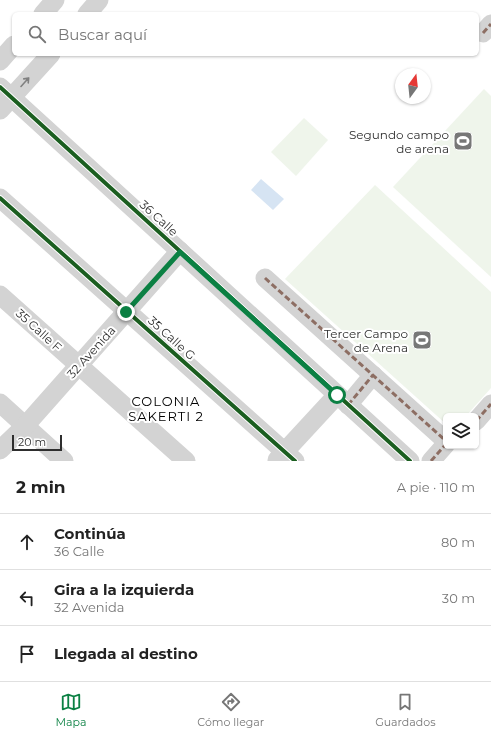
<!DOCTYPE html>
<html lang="es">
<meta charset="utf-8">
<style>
:root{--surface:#fff;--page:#f2f2f2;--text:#222;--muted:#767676;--line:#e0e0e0;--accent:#0b8043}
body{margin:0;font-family:Montserrat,sans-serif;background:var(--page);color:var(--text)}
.controls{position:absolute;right:12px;bottom:12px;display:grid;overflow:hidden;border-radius:6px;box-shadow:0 1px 3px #0004}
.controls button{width:36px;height:36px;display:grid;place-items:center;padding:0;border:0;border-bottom:1px solid var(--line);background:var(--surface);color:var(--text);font:20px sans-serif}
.compass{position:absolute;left:395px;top:68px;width:36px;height:36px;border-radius:50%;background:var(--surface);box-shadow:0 1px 3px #0004;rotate:15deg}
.scale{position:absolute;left:12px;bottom:10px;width:50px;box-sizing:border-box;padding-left:4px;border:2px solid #2e2e2e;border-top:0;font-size:11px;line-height:14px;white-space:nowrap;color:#2e2e2e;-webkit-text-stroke:3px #fff;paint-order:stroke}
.stop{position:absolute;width:12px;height:12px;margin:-9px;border:3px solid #0b8043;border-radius:50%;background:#fff}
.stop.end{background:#0b8043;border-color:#fff;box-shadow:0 1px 4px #0008}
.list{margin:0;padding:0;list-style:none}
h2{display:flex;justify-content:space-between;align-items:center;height:52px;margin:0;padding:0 16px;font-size:17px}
h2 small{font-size:13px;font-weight:400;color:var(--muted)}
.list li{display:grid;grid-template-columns:26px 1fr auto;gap:12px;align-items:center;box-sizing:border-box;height:56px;padding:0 16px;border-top:1px solid var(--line)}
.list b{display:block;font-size:15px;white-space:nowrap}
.list p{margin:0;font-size:13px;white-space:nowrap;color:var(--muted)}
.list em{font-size:13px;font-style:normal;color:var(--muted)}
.icon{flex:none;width:22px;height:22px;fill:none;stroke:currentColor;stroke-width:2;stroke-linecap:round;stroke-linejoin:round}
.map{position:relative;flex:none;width:491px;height:461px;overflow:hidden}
.search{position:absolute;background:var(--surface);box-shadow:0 1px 3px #0004;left:12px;right:12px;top:12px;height:44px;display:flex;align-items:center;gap:10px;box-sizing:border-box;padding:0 14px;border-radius:6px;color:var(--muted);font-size:15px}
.sheet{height:220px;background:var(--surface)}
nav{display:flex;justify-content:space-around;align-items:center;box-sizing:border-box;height:56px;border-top:1px solid var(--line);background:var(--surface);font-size:11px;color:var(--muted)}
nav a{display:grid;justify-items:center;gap:2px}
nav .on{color:var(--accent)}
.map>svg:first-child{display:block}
</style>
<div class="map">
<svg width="491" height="461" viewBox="0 0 491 461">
<rect width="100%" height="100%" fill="#fff"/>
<g fill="#eff5eb">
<path d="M 484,89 L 491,96 L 491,277 L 393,187 Z"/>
<path d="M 304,118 L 328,140 L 296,176 L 271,152 Z"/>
<path d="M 375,185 L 491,292 L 491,388 L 466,416 L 446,416 L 446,424 L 285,279 Z"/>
</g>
<path fill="#d6e4f3" d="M 261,179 L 284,199 L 273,210 L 251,190 Z"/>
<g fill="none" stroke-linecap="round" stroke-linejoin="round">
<g stroke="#d3d3d3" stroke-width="19">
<path d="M 43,14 L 55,0"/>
<path d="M 87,14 L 99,0"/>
<path d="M 483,33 L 491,24"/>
<path d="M 0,61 L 14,45"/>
<path d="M 0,87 L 410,461"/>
<path d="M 0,110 L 51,54"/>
<path d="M 0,198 L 295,461"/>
<path d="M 265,278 L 446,441"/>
<path d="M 0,295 L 186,461"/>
<path d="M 0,403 L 64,461"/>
<path d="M 348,405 L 373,375"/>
<path d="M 476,421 L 491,404"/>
<path d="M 0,450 L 25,426 L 180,251"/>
<path d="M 277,460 L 337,395"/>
<path d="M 431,461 L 446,444"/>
</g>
<g stroke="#8d6e63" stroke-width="3" stroke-dasharray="6 3" stroke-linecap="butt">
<path d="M 483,33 L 491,24"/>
<path d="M 265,278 L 446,441"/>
<path d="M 348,405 L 373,375"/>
<path d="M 476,421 L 491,404"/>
<path d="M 452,446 L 453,447 L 455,446"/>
<path d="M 431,461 L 446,444"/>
</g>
<defs>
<g id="cycleway">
<path d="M 0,87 L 410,461"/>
<path d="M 0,198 L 295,461"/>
</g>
</defs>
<use href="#cycleway" stroke="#fff" stroke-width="6"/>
<use href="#cycleway" stroke="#1b5e20" stroke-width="4"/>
</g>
<defs><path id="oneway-shaft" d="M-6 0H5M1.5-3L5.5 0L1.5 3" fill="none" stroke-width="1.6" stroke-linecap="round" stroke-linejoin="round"/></defs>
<use stroke="#808080" href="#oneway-shaft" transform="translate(25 82) rotate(-48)"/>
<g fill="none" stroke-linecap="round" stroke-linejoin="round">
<path stroke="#0b8043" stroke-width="5" d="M 126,312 L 180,252 L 337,395"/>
</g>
<defs>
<symbol id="stadium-square" viewBox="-11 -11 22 22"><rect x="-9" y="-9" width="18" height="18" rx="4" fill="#777" stroke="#fff"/><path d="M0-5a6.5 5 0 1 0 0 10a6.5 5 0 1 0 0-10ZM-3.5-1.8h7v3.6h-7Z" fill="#fff"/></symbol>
</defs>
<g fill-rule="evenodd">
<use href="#stadium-square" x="452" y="130" width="22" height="22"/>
<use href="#stadium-square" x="411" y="329" width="22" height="22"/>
</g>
<g text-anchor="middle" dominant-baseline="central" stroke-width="4" stroke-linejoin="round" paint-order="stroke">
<g font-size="12" fill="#2e2e2e" stroke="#fff" text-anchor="end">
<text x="449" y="134">Segundo campo<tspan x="449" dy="14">de arena</tspan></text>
<text x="408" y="333">Tercer Campo<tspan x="408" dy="14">de Arena</tspan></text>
</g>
<g font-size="12" fill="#2e2e2e" stroke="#fff">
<text transform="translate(159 218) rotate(42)">36 Calle</text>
<text transform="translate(39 330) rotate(42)">35 Calle F</text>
<text transform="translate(172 338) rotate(42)">35 Calle G</text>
<text transform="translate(91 352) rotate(-48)">32 Avenida</text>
</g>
<g font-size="13" letter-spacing="1" fill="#000" stroke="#fff">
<text x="166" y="401">COLONIA<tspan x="166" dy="15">SAKERTI 2</tspan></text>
</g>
</g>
</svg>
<div class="controls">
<button><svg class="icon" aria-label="layers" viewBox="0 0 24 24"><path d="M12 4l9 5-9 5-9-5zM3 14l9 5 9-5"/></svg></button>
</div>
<svg class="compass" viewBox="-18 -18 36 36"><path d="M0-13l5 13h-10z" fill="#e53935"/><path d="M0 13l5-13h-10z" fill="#767676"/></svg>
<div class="scale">20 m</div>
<div class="stop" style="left:337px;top:395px"></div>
<div class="stop end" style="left:126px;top:312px"></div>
<div class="search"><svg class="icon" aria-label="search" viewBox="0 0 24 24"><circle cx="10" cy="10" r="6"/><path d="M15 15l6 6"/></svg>Buscar aquí</div>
</div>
<section class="sheet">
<h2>2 min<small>A pie · 110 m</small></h2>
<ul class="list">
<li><svg class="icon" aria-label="ahead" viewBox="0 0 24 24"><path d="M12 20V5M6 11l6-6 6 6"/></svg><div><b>Continúa</b><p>36 Calle</p></div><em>80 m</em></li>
<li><svg class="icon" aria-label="left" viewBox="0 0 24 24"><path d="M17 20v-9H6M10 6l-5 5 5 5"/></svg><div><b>Gira a la izquierda</b><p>32 Avenida</p></div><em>30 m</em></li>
<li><svg class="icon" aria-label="arrive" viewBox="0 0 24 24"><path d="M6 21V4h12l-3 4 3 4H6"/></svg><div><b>Llegada al destino</b></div></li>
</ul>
</section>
<nav>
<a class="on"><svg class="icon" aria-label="map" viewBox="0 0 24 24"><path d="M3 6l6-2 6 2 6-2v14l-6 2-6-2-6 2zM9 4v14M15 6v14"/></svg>Mapa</a>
<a><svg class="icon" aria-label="directions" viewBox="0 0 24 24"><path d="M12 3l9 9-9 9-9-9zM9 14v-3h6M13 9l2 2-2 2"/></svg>Cómo llegar</a>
<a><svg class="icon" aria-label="saved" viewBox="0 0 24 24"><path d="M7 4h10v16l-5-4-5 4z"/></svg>Guardados</a>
</nav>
